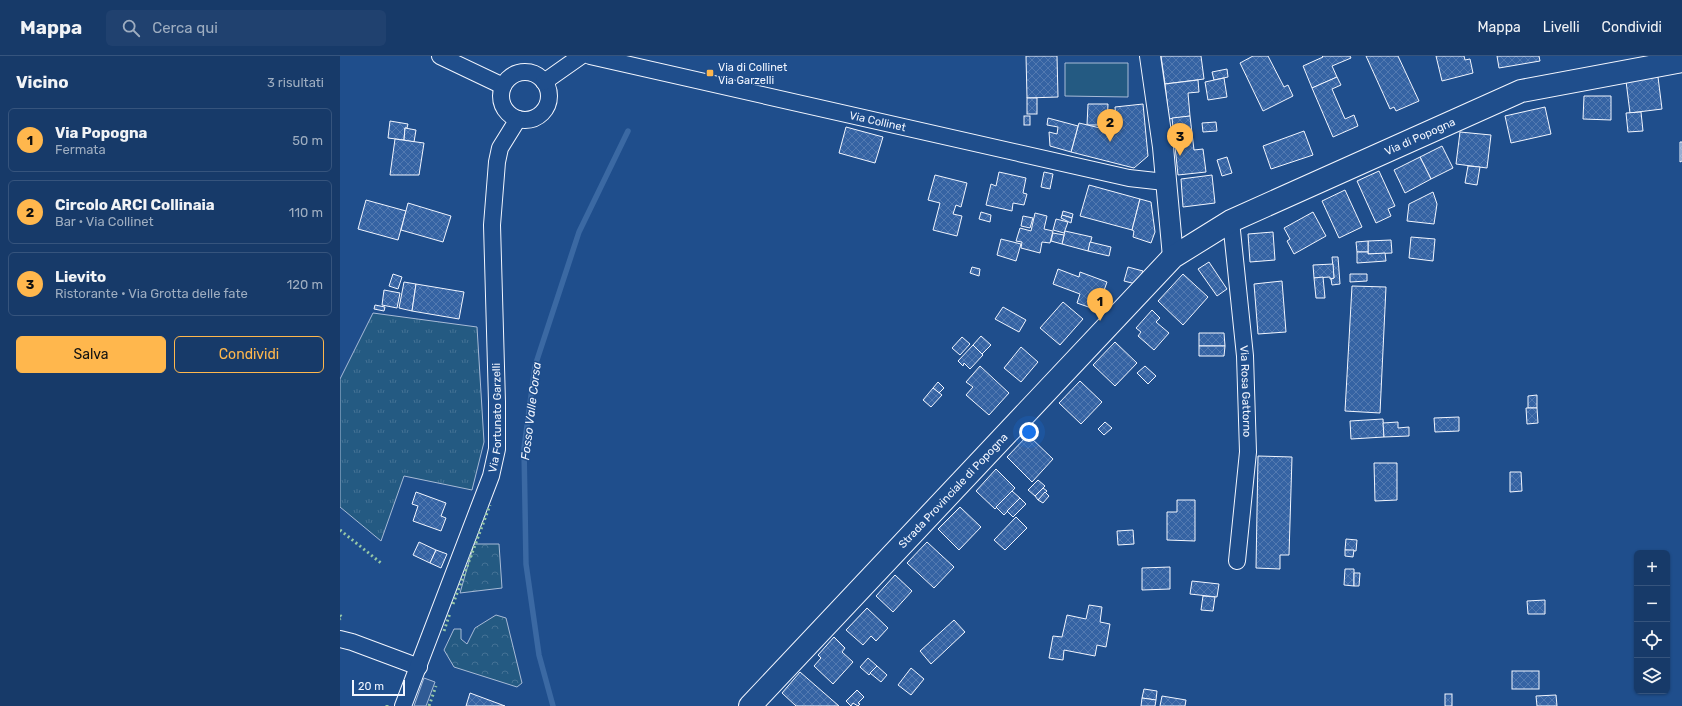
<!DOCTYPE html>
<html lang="it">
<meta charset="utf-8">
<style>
:root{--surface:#173a69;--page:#20416f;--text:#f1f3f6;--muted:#9eadc0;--line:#36547d;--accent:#ffb74d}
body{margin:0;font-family:Rubik,sans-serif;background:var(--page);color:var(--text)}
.controls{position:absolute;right:12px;bottom:12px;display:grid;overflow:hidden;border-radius:6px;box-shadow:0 1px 3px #0004}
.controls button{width:36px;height:36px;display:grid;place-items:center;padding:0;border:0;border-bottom:1px solid var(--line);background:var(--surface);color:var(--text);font:20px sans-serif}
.scale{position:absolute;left:12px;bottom:10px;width:53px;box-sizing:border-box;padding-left:4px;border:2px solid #f2f6ff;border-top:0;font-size:11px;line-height:14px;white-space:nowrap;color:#f2f6ff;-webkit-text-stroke:3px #1f4e8c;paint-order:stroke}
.you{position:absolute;left:689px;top:376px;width:14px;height:14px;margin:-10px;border:3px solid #fff;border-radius:50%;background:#1a73e8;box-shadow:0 0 0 6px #1a73e833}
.badge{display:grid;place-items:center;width:26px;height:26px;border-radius:50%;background:var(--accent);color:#111;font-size:13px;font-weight:700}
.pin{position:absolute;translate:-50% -33px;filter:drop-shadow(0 1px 2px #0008)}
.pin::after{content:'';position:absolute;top:21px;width:14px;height:12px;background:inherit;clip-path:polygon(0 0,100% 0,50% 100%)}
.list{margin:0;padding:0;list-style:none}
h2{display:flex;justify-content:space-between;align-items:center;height:52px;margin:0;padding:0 16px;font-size:17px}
h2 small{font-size:13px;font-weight:400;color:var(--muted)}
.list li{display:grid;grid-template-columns:26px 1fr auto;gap:12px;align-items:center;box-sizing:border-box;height:64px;margin:0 8px 8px;padding:0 8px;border:1px solid var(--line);border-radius:6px}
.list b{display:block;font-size:15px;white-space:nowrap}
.list p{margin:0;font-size:13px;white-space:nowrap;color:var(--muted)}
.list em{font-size:13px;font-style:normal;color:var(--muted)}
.actions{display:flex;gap:8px;padding:12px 16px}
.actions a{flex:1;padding:9px 0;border:1px solid var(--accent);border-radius:6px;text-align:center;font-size:14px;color:var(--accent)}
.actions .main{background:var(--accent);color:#111}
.icon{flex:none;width:22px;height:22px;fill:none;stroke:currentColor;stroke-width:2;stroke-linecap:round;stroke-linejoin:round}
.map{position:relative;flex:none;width:1342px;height:650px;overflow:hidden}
header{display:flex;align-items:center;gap:24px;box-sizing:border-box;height:56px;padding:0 20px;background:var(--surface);border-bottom:1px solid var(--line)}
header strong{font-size:19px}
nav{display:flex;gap:22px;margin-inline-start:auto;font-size:14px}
.search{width:280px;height:36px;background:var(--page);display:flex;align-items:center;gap:10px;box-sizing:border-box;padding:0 14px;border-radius:6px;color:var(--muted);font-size:15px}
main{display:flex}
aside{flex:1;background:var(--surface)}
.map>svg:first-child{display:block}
</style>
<header>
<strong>Mappa</strong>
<div class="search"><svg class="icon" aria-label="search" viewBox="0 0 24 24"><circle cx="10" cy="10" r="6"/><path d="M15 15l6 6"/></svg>Cerca qui</div>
<nav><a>Mappa</a><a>Livelli</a><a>Condividi</a></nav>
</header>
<main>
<aside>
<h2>Vicino<small>3 risultati</small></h2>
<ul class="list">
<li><span class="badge">1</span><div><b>Via Popogna</b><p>Fermata</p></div><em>50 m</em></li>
<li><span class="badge">2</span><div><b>Circolo ARCI Collinaia</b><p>Bar · Via Collinet</p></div><em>110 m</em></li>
<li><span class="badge">3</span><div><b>Lievito</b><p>Ristorante · Via Grotta delle fate</p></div><em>120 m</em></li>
</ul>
<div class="actions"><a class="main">Salva</a><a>Condividi</a></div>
</aside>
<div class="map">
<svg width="1342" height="650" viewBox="0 0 1342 650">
<defs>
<pattern id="grass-tufts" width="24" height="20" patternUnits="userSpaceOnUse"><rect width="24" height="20" fill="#245a82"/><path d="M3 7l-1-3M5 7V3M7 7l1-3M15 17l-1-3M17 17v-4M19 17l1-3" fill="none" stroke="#447295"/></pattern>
<pattern id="forest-crowns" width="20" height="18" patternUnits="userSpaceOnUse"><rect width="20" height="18" fill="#245a82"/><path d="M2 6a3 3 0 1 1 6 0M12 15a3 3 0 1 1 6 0" fill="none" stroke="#447295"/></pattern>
<pattern id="building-cross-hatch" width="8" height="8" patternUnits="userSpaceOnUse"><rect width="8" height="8" fill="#3563a3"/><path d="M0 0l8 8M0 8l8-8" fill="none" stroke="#537ab1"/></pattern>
</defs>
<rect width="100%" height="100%" fill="#1f4e8c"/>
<path fill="url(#grass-tufts)" stroke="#a8bbd7" d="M 33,257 L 137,271 L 144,386 L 132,434 L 64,420 L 41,485 L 0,451 L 0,323 Z"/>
<g fill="url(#forest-crowns)" stroke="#a8bbd7">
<path d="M 134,488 L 159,488 L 162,532 L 120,537 Z"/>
<path d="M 156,559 L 166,562 L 182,627 L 177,631 L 114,611 L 104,594 L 114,573 L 121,573 L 121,583 L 127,588 L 135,572 Z"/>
</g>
<path fill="#245a82" stroke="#a8bbd7" d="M 725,7 L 788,7 L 788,41 L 725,40 Z"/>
<path fill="#305b95" stroke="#a8bbd7" d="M 84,622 L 95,626 L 86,650 L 74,650 Z"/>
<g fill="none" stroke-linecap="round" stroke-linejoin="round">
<path stroke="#3b69a3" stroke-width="5.5" d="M 213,650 L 199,599 L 186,508 L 184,392 L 195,310 L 239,176 L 288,75"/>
</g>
<g fill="url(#building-cross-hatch)" stroke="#f2f6ff">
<path d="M 686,0 L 717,0 L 718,41 L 687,42 Z"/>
<path d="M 821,0 L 861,0 L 864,23 L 825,28 Z"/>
<path d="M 913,0 L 928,0 L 944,31 L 948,29 L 953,40 L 923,55 L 900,7 Z"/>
<path d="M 982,0 L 1010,0 L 1011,2 L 992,10 L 997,21 L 972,32 L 963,10 L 983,1 Z"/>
<path d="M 1026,0 L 1058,0 L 1079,45 L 1056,55 L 1054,51 L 1050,53 Z"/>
<path d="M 1096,0 L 1124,0 L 1125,4 L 1130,3 L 1133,17 L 1102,25 Z"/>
<path d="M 1157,0 L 1199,0 L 1200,5 L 1159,12 Z"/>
<path d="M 887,13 L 888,21 L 874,24 L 872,16 Z"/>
<path d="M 997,21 L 1001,29 L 992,33 L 1005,63 L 1014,59 L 1018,70 L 993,81 L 972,32 Z"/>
<path d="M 1318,21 L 1322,53 L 1290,57 L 1286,25 Z"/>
<path d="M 884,22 L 887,41 L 868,44 L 865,26 Z"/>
<path d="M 858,24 L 859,36 L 848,37 L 850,60 L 829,63 L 825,28 Z"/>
<path d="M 1244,40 L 1271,40 L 1271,64 L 1243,63 Z"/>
<rect x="687" y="42" width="10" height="16"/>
<path d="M 748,48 L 768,48 L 767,69 L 747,69 Z"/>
<path d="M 803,48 L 808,100 L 794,112 L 731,96 L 739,67 L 777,76 L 775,51 Z"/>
<path d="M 1205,51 L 1211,78 L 1171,87 L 1165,60 Z"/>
<path d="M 1301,56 L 1303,75 L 1288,76 L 1286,57 Z"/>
<rect x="684" y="60" width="6" height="9"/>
<path d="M 850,60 L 854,94 L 863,93 L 866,116 L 838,119 L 832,62 Z"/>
<path d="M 708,62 L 738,70 L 731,96 L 710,90 L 709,76 L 717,78 L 718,71 L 707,69 Z"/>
<path d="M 50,65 L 68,68 L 67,72 L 65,72 L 64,84 L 48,82 Z"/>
<path d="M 876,66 L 877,75 L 863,76 L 862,67 Z"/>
<path d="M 506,71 L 543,81 L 535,107 L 499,97 Z"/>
<path d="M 65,72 L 76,74 L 74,86 L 64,84 Z"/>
<path d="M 964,75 L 973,99 L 931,113 L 923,90 Z"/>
<path d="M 1120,76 L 1151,79 L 1147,112 L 1116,108 Z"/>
<path d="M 55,83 L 84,87 L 79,119 L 50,119 Z"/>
<path d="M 1340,86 L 1342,86 L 1342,105 L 1340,106 Z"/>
<path d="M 1102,90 L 1113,112 L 1091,123 L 1080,101 Z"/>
<path d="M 887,101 L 892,117 L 882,120 L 877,104 Z"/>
<path d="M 1080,101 L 1091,123 L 1065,137 L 1054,114 Z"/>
<path d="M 1128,110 L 1140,111 L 1137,129 L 1125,127 Z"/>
<path d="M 1039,115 L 1055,150 L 1048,153 L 1051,160 L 1036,167 L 1017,125 Z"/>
<path d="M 659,116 L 686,122 L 683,137 L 687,138 L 684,149 L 673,147 L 672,155 L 646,149 L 651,128 L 656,130 Z"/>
<path d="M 704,116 L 713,118 L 710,133 L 701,131 Z"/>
<path d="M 595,119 L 627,127 L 621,151 L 616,149 L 613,158 L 622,160 L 617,180 L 593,174 L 600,147 L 588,144 Z"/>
<path d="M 872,119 L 875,147 L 843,151 L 841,123 Z"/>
<path d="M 749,129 L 800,143 L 792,174 L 740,160 Z"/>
<path d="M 1005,134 L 1022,171 L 999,182 L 982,145 Z"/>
<path d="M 1093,136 L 1097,148 L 1094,168 L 1067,165 L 1069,148 Z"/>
<path d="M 800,143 L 811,146 L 815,176 L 811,187 L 793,181 L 794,175 L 792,174 Z"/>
<path d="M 26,144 L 66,155 L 58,184 L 18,173 Z"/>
<path d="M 68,147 L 111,160 L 103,186 L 61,174 Z"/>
<path d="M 723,155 L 733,158 L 732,162 L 722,159 Z"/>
<path d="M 641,156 L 651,159 L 650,166 L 639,163 Z"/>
<path d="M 973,156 L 986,180 L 954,198 L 947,185 L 950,183 L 944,172 Z"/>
<path d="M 695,157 L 707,160 L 704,173 L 713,175 L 710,187 L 702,186 L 700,197 L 681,192 L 682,186 L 676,185 L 680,172 L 691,175 Z"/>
<path d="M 722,159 L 732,162 L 731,167 L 721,162 Z"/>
<path d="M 683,160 L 693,162 L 690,172 L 681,170 Z"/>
<path d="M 716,163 L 728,166 L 724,177 L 713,174 Z"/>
<path d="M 725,175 L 752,181 L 748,195 L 722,188 Z"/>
<path d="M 933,176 L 935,204 L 910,206 L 908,178 Z"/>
<path d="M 713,177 L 724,179 L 722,188 L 711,185 Z"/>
<path d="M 1071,181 L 1095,183 L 1093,205 L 1069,202 Z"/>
<path d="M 661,183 L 681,188 L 676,205 L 657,199 Z"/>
<path d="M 1051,184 L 1052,197 L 1028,198 L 1028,185 Z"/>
<path d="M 1028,185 L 1028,196 L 1017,196 L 1016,186 Z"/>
<path d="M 750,186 L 771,191 L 769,200 L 748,195 Z"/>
<path d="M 1017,196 L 1028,196 L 1028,198 L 1045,197 L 1046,205 L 1017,207 Z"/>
<path d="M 992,201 L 998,201 L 1000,228 L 992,229 L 991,223 L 994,222 Z"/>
<path d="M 869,206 L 887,233 L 877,240 L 858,213 Z"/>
<path d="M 993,208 L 994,222 L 990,223 L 990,221 L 974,222 L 973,209 Z"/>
<path d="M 632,211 L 640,213 L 639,220 L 630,217 Z"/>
<path d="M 788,211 L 803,215 L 796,228 L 784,225 Z"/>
<path d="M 718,213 L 739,221 L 740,216 L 767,226 L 757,254 L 737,247 L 740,238 L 713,228 Z"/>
<path d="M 53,218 L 62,221 L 58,233 L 49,230 Z"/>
<path d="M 843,218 L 868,241 L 843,269 L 818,245 Z"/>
<path d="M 1010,218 L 1027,218 L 1027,225 L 1010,226 Z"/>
<path d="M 983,221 L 985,242 L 976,242 L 974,222 Z"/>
<path d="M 942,225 L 946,276 L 918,278 L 914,228 Z"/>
<path d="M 64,226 L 76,228 L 72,255 L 59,252 Z"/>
<path d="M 76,228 L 124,236 L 119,263 L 72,255 Z"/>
<path d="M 1012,230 L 1046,231 L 1040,357 L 1005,355 Z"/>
<path d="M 44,234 L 60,237 L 57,252 L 42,249 Z"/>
<path d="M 723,246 L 743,263 L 720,289 L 700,272 Z"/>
<path d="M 35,249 L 45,251 L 44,255 L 34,253 Z"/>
<path d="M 663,251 L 686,264 L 679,276 L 655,263 Z"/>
<path d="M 812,254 L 820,262 L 816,266 L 829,277 L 814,294 L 798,280 L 801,276 L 796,272 Z"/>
<path d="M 859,277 L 884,277 L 885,290 L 859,290 Z"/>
<path d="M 641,280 L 651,289 L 642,298 L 633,289 Z"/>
<path d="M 622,281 L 630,288 L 620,299 L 612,292 Z"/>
<path d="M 775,286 L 797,307 L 775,330 L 753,309 Z"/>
<path d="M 633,289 L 643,299 L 630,313 L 624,307 L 623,310 L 618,305 Z"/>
<path d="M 859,290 L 885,290 L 884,300 L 859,300 Z"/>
<path d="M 681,291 L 698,306 L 681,326 L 664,312 Z"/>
<path d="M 640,310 L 669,337 L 649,359 L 626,339 L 633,331 L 626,326 Z"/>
<path d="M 805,310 L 816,320 L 808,328 L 797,317 Z"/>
<path d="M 740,325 L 762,346 L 741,368 L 719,347 Z"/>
<path d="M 598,326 L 604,332 L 599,337 L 593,332 Z"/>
<path d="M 593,332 L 602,339 L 591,351 L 583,344 Z"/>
<path d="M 1197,339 L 1197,352 L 1188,352 L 1188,340 Z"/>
<path d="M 1186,352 L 1197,352 L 1198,367 L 1187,368 Z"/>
<path d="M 1119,361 L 1119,375 L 1095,376 L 1094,362 Z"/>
<path d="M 1043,363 L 1044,381 L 1011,383 L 1010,365 Z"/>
<path d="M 765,366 L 772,372 L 764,379 L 758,373 Z"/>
<path d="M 1058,366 L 1058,372 L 1069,371 L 1069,380 L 1044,381 L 1043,367 Z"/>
<path d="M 688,379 L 713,403 L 692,426 L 667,401 Z"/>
<path d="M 918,400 L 952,401 L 949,499 L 940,499 L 940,513 L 916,512 Z"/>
<path d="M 1034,407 L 1057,407 L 1057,444 L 1035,445 Z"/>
<path d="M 656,413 L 675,432 L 655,453 L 636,435 Z"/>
<path d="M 1170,416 L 1181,416 L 1182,435 L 1170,436 Z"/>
<path d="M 698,424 L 705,430 L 695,440 L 688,434 Z"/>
<path d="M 703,432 L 707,435 L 698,444 L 695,440 Z"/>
<path d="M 672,435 L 680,442 L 664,459 L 656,451 Z"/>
<path d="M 76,436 L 106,447 L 101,460 L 106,462 L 101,475 L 73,465 L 78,450 L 72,448 Z"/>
<path d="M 705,436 L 709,440 L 703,447 L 698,444 Z"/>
<path d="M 680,442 L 686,448 L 673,461 L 667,455 Z"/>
<path d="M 837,444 L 855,444 L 855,485 L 827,484 L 827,456 L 837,456 Z"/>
<path d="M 620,451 L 641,471 L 619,494 L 598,473 Z"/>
<path d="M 676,461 L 687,472 L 665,494 L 654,484 Z"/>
<path d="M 793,474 L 794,488 L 778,489 L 777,475 Z"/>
<path d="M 1006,483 L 1017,484 L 1016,495 L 1005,494 Z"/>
<path d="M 79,486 L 96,494 L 90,507 L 73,499 Z"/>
<path d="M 587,486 L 614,511 L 594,532 L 567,507 Z"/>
<path d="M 96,494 L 107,498 L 101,512 L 90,507 Z"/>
<path d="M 1005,494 L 1014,494 L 1013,501 L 1005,500 Z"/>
<path d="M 830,511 L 830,533 L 802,534 L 802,512 Z"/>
<path d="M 1005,513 L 1014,513 L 1014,530 L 1004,529 Z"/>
<path d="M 1014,517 L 1020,517 L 1019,530 L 1014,530 Z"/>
<path d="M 555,519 L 572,535 L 553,556 L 536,540 Z"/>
<path d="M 852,525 L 879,528 L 877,541 L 850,538 Z"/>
<path d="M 863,540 L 875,541 L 873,555 L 861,554 Z"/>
<path d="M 1205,544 L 1205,558 L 1188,558 L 1187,545 Z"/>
<path d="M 749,549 L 762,551 L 760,566 L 770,568 L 766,591 L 757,589 L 755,600 L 724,594 L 723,604 L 709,602 L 713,580 L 722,581 L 727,559 L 746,563 Z"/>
<path d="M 527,552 L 548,572 L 536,585 L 531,580 L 523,589 L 506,574 Z"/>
<path d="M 614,564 L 625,576 L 591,608 L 580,595 Z"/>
<path d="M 494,581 L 505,592 L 502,596 L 513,606 L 493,628 L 474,610 L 481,602 L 478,599 Z"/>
<path d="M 528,602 L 537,610 L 529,619 L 520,611 Z"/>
<path d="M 537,610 L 547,619 L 541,626 L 530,617 Z"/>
<path d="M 571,612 L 584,623 L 571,639 L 558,629 Z"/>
<rect x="1172" y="615" width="27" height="18"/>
<path d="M 460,616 L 499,650 L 456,650 L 442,637 Z"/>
<path d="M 804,633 L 817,635 L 816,644 L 802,642 Z"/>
<path d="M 517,634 L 524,641 L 518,647 L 520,648 L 518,650 L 513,647 L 511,650 L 506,645 Z"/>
<path d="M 130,637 L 165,650 L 126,650 Z"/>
<rect x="1105" y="638" width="7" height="12"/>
<path d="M 1216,639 L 1217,650 L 1197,650 L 1196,640 Z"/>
<path d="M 822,640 L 846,644 L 845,650 L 820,650 Z"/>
<path d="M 802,642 L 816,644 L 815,650 L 801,650 Z"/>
</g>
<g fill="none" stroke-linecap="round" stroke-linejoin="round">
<defs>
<g id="minor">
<path d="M 100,0 L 163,30"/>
<path id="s1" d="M 250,0 L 789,122 L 825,126"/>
<circle cx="185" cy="40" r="24"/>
<path d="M 204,26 L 241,0"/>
<path id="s2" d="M 891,165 L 905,300 L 908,396 L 897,505"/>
<path d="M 0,583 L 12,586 L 79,611"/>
<path id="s3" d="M 63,650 L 151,420 L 157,393 L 157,346 L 152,169 L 157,106 L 160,92 L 178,63"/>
</g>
<path id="tertiary" d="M 810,0 L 823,91 L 833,201"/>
<g id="secondary">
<path id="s4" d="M 410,650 L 833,201 L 891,165 L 1181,35 L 1342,5"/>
</g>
</defs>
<use href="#minor" stroke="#f2f6ff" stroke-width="18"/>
<use href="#tertiary" stroke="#f2f6ff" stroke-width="22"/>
<use href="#secondary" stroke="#f2f6ff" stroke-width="24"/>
<use href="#minor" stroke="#1f4e8c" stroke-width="16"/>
<use href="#tertiary" stroke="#1f4e8c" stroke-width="20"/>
<use href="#secondary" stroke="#1f4e8c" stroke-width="22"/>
<g stroke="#97c8a6" stroke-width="3" stroke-dasharray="2 3" stroke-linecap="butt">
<path d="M 0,474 L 41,507"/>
<path d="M 113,548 L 150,449"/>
<path d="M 0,559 L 2,562 L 0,563"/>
<path d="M 104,575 L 110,557"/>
<path d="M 47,650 L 47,649"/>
<path d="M 89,650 L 96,630"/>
</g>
</g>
<rect fill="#ffb74d" stroke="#1f4e8c" stroke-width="1.5" x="366" y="13" width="8" height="8" rx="2"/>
<g text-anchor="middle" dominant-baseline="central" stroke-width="3" stroke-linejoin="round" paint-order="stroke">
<g font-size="11" fill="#f2f6ff" stroke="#1f4e8c" text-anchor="start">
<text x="378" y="11">Via di Collinet<tspan x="378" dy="13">Via Garzelli</tspan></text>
</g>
<g font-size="11" fill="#f2f6ff" stroke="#1f4e8c">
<text stroke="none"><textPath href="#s1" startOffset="295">Via Collinet</textPath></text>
<text stroke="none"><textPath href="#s4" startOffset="892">Via di Popogna</textPath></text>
<text stroke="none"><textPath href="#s2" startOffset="171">Via Rosa Gattorno</textPath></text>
<text stroke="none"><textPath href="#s3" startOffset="305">Via Fortunato Garzelli</textPath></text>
<text stroke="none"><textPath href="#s4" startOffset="296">Strada Provinciale di Popogna</textPath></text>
</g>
<g font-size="12" font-style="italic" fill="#f2f6ff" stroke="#1f4e8c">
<text transform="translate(191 355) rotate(-83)">Fosso Valle Corsa</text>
</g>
</g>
</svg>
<div class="controls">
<button>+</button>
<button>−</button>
<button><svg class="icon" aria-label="locate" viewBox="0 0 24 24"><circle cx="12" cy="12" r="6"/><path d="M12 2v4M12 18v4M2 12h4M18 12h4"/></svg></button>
<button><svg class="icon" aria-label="layers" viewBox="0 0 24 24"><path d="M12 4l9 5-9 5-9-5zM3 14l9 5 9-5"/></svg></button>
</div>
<div class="scale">20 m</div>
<div class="you"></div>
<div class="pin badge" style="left:760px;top:265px">1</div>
<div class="pin badge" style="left:770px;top:86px">2</div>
<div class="pin badge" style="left:840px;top:100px">3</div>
</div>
</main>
